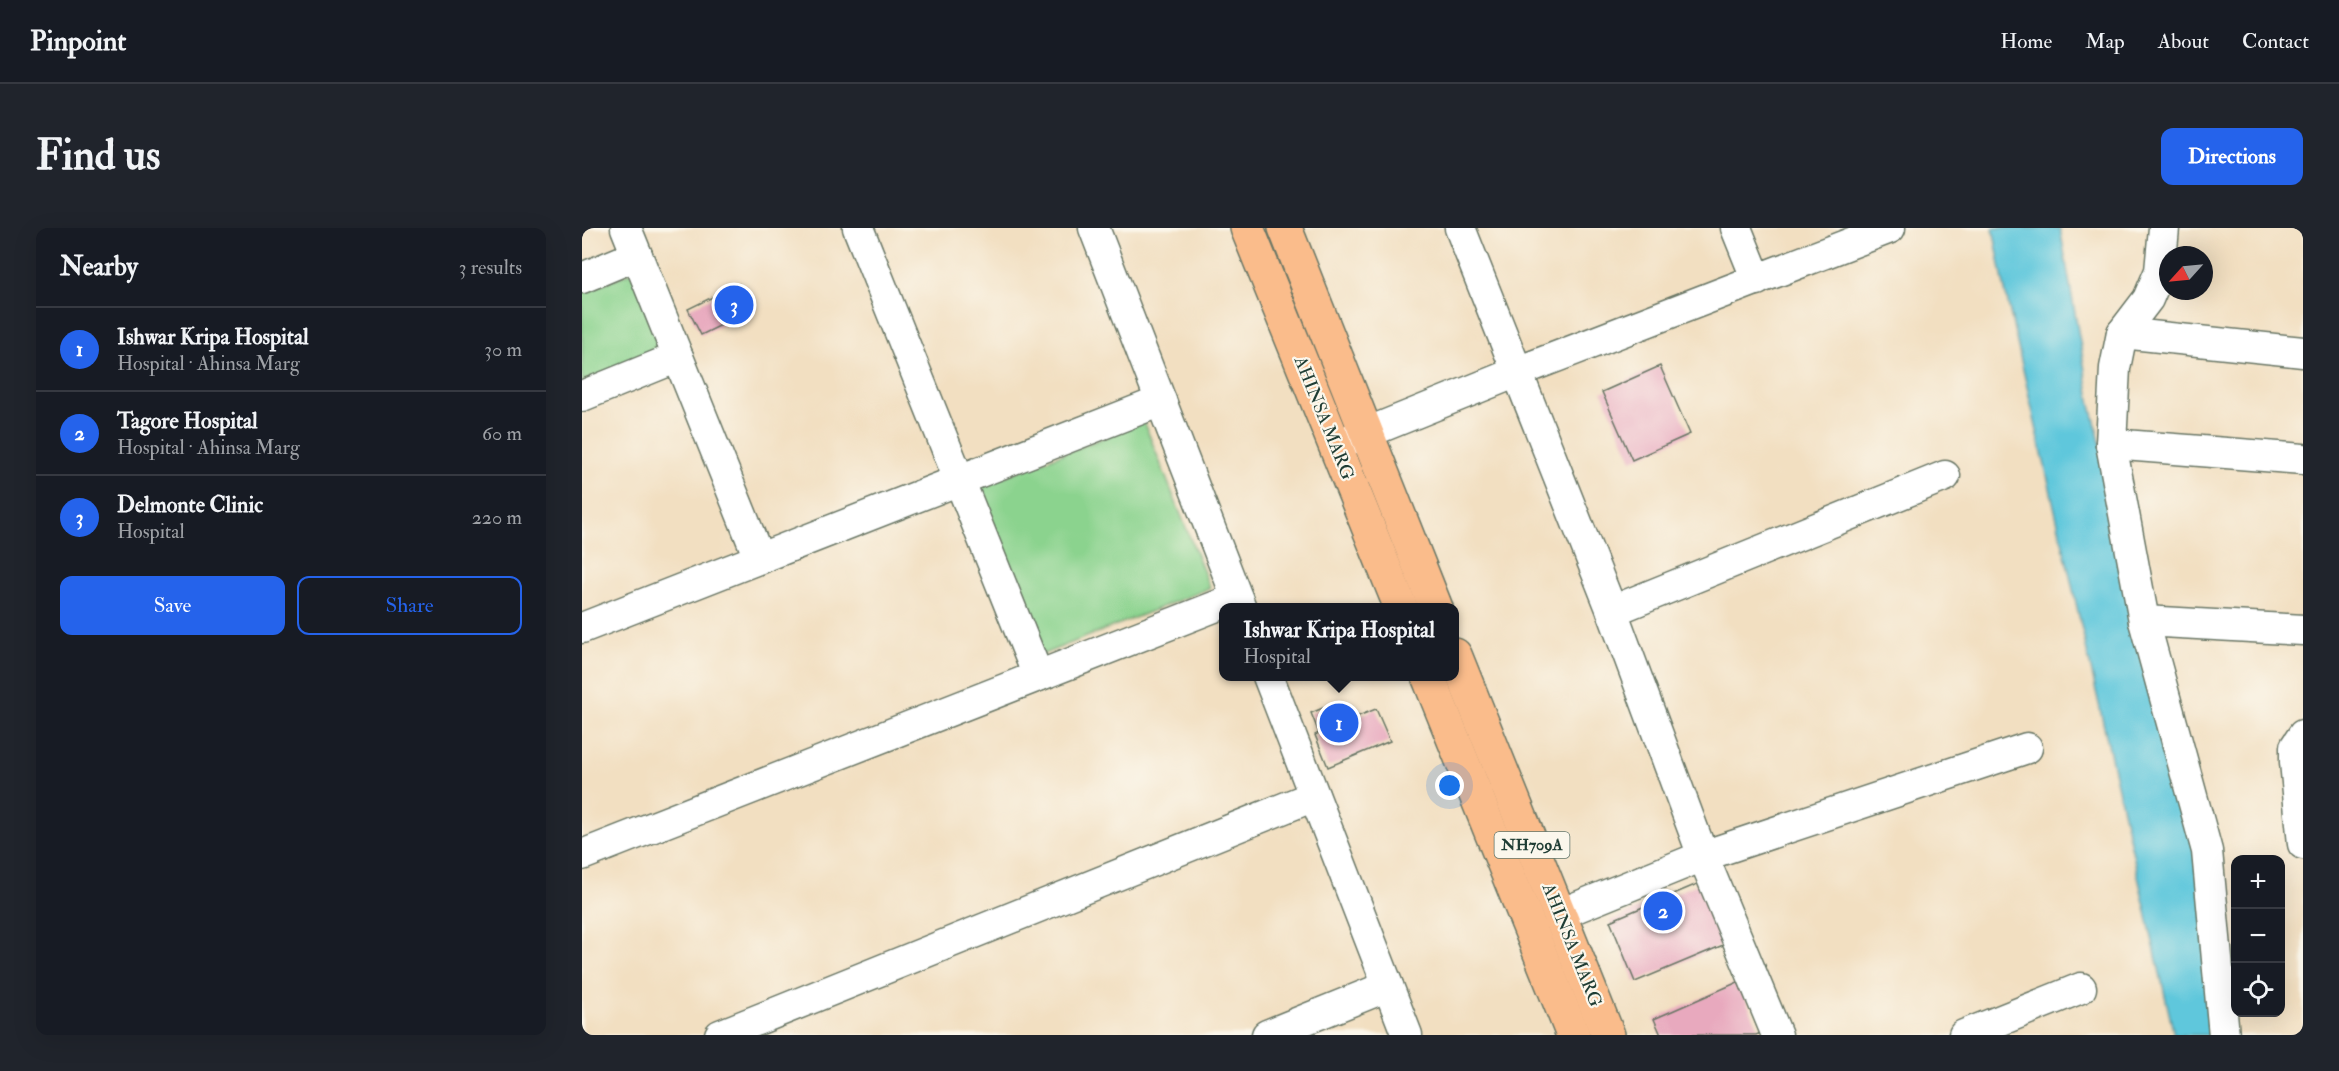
<!DOCTYPE html>
<meta charset="utf-8">
<style>
:root{--surface:#171b24;--page:#20242c;--text:#f1f3f6;--muted:#9ea1a6;--line:#363941;--accent:#2563eb}
body{margin:0;font-family:"IM FELL Double Pica",serif;background:var(--page);color:var(--text)}
.controls{position:absolute;right:18px;bottom:18px;display:grid;overflow:hidden;border-radius:12px;box-shadow:0 6px 24px #0002}
.controls button{width:54px;height:54px;display:grid;place-items:center;padding:0;border:0;border-bottom:2px solid var(--line);background:var(--surface);color:var(--text);font:30px sans-serif}
.compass{position:absolute;left:1577px;top:18px;width:54px;height:54px;border-radius:50%;background:var(--surface);box-shadow:0 6px 24px #0002;rotate:243deg}
.you{position:absolute;left:868px;top:558px;width:21px;height:21px;margin:-15px;border:4px solid #fff;border-radius:50%;background:#1a73e8;box-shadow:0 0 0 9px #1a73e833}
.badge{display:grid;place-items:center;width:39px;height:39px;border-radius:50%;background:var(--accent);color:#fff;font-size:20px;font-weight:700}
.pin{position:absolute;translate:-50% -50%;border:3px solid #fff;box-shadow:0 2px 6px #0006}
.popup{position:absolute;left:637px;top:375px;width:240px;height:78px;box-sizing:border-box;display:grid;place-content:center;border-radius:12px;background:var(--surface);filter:drop-shadow(0 2px 4px #0005);font-size:20px;white-space:nowrap;color:var(--muted)}
.popup b{font-size:22px;color:var(--text)}
.popup::after{content:'';position:absolute;left:50%;top:100%;margin-left:-12px;border:12px solid transparent;border-top-color:var(--surface)}
.list{margin:0;padding:0;list-style:none}
h2{display:flex;justify-content:space-between;align-items:center;height:78px;margin:0;padding:0 24px;font-size:26px}
h2 small{font-size:20px;font-weight:400;color:var(--muted)}
.list li{display:grid;grid-template-columns:39px 1fr auto;gap:18px;align-items:center;box-sizing:border-box;height:84px;padding:0 24px;border-top:2px solid var(--line)}
.list b{display:block;font-size:22px;white-space:nowrap}
.list p{margin:0;font-size:20px;white-space:nowrap;color:var(--muted)}
.list em{font-size:20px;font-style:normal;color:var(--muted)}
.actions{display:flex;gap:12px;padding:18px 24px}
.actions a{flex:1;padding:14px 0;border:2px solid var(--accent);border-radius:12px;text-align:center;font-size:21px;color:var(--accent)}
.actions .main{background:var(--accent);color:#fff}
.icon{flex:none;width:33px;height:33px;fill:none;stroke:currentColor;stroke-width:2;stroke-linecap:round;stroke-linejoin:round}
.map{position:relative;flex:none;width:1721px;height:807px;overflow:hidden;border-radius:12px}
header{display:flex;align-items:center;gap:36px;box-sizing:border-box;height:84px;padding:0 30px;background:var(--surface);border-bottom:2px solid var(--line)}
header strong{font-size:28px}
nav{display:flex;gap:33px;margin-inline-start:auto;font-size:21px}
.intro{display:flex;align-items:center;justify-content:space-between;box-sizing:border-box;height:144px;padding:0 36px}
h1{margin:0;font-size:42px}
.button{padding:15px 27px;border-radius:12px;background:var(--accent);color:#fff;font-size:21px;font-weight:700}
main{display:flex;gap:36px;padding:0 36px}
aside{flex:1;background:var(--surface);border-radius:12px;box-shadow:0 6px 24px #0002}
.map>svg:first-child{display:block}
</style>
<header>
<strong>Pinpoint</strong>
<nav><a>Home</a><a>Map</a><a>About</a><a>Contact</a></nav>
</header>
<div class="intro"><h1>Find us</h1><a class="button">Directions</a></div>
<main>
<aside>
<h2>Nearby<small>3 results</small></h2>
<ul class="list">
<li><span class="badge">1</span><div><b>Ishwar Kripa Hospital</b><p>Hospital · Ahinsa Marg</p></div><em>30 m</em></li>
<li><span class="badge">2</span><div><b>Tagore Hospital</b><p>Hospital · Ahinsa Marg</p></div><em>60 m</em></li>
<li><span class="badge">3</span><div><b>Delmonte Clinic</b><p>Hospital</p></div><em>220 m</em></li>
</ul>
<div class="actions"><a class="main">Save</a><a>Share</a></div>
</aside>
<div class="map">
<svg width="1721" height="807" viewBox="0 0 1721 807">
<rect width="100%" height="100%" fill="#fbf7ec"/>
<filter id="ink" filterUnits="userSpaceOnUse"><feTurbulence type="fractalNoise" baseFrequency=".0167" numOctaves="2"/><feDisplacementMap in="SourceGraphic" scale="12" xChannelSelector="R" yChannelSelector="G"/><feConvolveMatrix kernelMatrix="1 2 1 2 8 2 1 2 1" color-interpolation-filters="sRGB"/></filter>
<filter id="wash" filterUnits="userSpaceOnUse"><feTurbulence type="fractalNoise" baseFrequency=".008" numOctaves="4" result="noise"/><feDisplacementMap in="SourceGraphic" scale="24" xChannelSelector="R" yChannelSelector="G"/><feGaussianBlur stdDeviation="1.35" result="paint"/><feColorMatrix in="noise" values="0 0 0 0 0 0 0 0 0 0 0 0 0 0 0 0 0 1.4 0 .05"/><feComposite in="paint" operator="in"/></filter>
<g filter="url(#wash)">
<rect width="100%" height="100%" fill="#f2dfc1"/>
<g fill="#8bd38e" stroke="#558861" stroke-width="1.5">
<path d="M 50,44 L 82,121 L 0,154 L 0,64 Z"/>
<path d="M 562,194 L 628,360 L 459,427 L 393,260 Z"/>
</g>
<path fill="#5fc7dc" stroke="#3f8288" stroke-width="1.5" d="M 1411,0 L 1478,0 L 1509,177 L 1642,724 L 1650,807 L 1592,807 L 1421,53 Z"/>
<g id="blocks">
<g fill="#e8a9be">
<path d="M 157,56 L 170,82 L 119,107 L 106,81 Z"/>
<path d="M 1078,138 L 1108,206 L 1050,232 L 1020,164 Z"/>
<path d="M 753,475 L 761,494 L 794,481 L 808,513 L 746,539 L 733,507 L 737,505 L 729,485 Z"/>
<path d="M 1120,654 L 1146,715 L 1053,754 L 1028,693 Z"/>
<path d="M 1156,754 L 1179,805 L 1174,807 L 1079,807 L 1072,791 Z"/>
</g>
</g>
</g>
<g filter="url(#ink)">
<use href="#blocks" fill-opacity="0" stroke="#697665" stroke-width="1.5"/>
<g fill="none" stroke-linecap="round" stroke-linejoin="round">
<defs>
<g id="minor">
<path d="M 44,0 L 177,330"/>
<path d="M 276,0 L 456,448"/>
<path d="M 512,0 L 659,380"/>
<path d="M 878,0 L 1030,383 L 1121,628 L 1195,807"/>
<path d="M 1154,0 L 1175,52"/>
<path d="M 1582,0 L 1578,43 L 1566,71 L 1540,105 L 1533,140 L 1529,216 L 1562,393 L 1625,623 L 1642,807"/>
<path d="M 0,50 L 55,27"/>
<path d="M 1540,105 L 1721,124"/>
<path d="M 0,168 L 96,129"/>
<path d="M 762,214 L 935,144 L 1308,0"/>
<path d="M 1529,216 L 1721,231"/>
<path d="M 1030,383 L 1363,248"/>
<path d="M 1562,393 L 1721,402"/>
<path d="M 0,400 L 579,173"/>
<path d="M 686,448 L 825,807"/>
<path d="M 1721,507 L 1713,519 L 1713,534 L 1721,616"/>
<path d="M 0,627 L 655,370"/>
<path d="M 978,686 L 1121,628 L 1445,520"/>
<path d="M 138,807 L 732,568"/>
<path d="M 685,807 L 806,758"/>
<path d="M 1382,807 L 1499,760"/>
</g>
<g id="trunk">
<path d="M 665,0 L 819,380"/>
<path d="M 703,0 L 854,380"/>
<path d="M 873,427 L 1026,807"/>
<path d="M 846,448 L 991,807"/>
</g>
</defs>
<use href="#minor" stroke="#697665" stroke-width="33"/>
<use href="#trunk" stroke="#697665" stroke-width="36"/>
<use href="#minor" stroke="#fff" stroke-width="30"/>
<use href="#trunk" stroke="#fabc8b" stroke-width="33"/>
</g>
</g>
<g text-anchor="middle" dominant-baseline="central" stroke-width="4.5" stroke-linejoin="round" paint-order="stroke">
<rect fill="#fbf7ec" stroke="#61756b" stroke-width="1.5" x="912.5" y="604" width="75" height="26" rx="4.5"/>
<g font-size="16" font-weight="bold" fill="#1f3d34">
<text x="950" y="617">NH709A</text>
</g>
<g font-size="18" fill="#1f3d34" stroke="#fbf7ec">
<text transform="translate(742 190) rotate(68)">AHINSA MARG</text>
<text transform="translate(990 717) rotate(68)">AHINSA MARG</text>
</g>
</g>
</svg>
<div class="controls">
<button>+</button>
<button>−</button>
<button><svg class="icon" aria-label="locate" viewBox="0 0 24 24"><circle cx="12" cy="12" r="6"/><path d="M12 2v4M12 18v4M2 12h4M18 12h4"/></svg></button>
</div>
<svg class="compass" viewBox="-18 -18 36 36"><path d="M0-13l5 13h-10z" fill="#e53935"/><path d="M0 13l5-13h-10z" fill="#9ea1a6"/></svg>
<div class="you"></div>
<div class="pin badge" style="left:757px;top:495px">1</div>
<div class="popup"><b>Ishwar Kripa Hospital</b>Hospital</div>
<div class="pin badge" style="left:1081px;top:683px">2</div>
<div class="pin badge" style="left:152px;top:77px">3</div>
</div>
</main>
